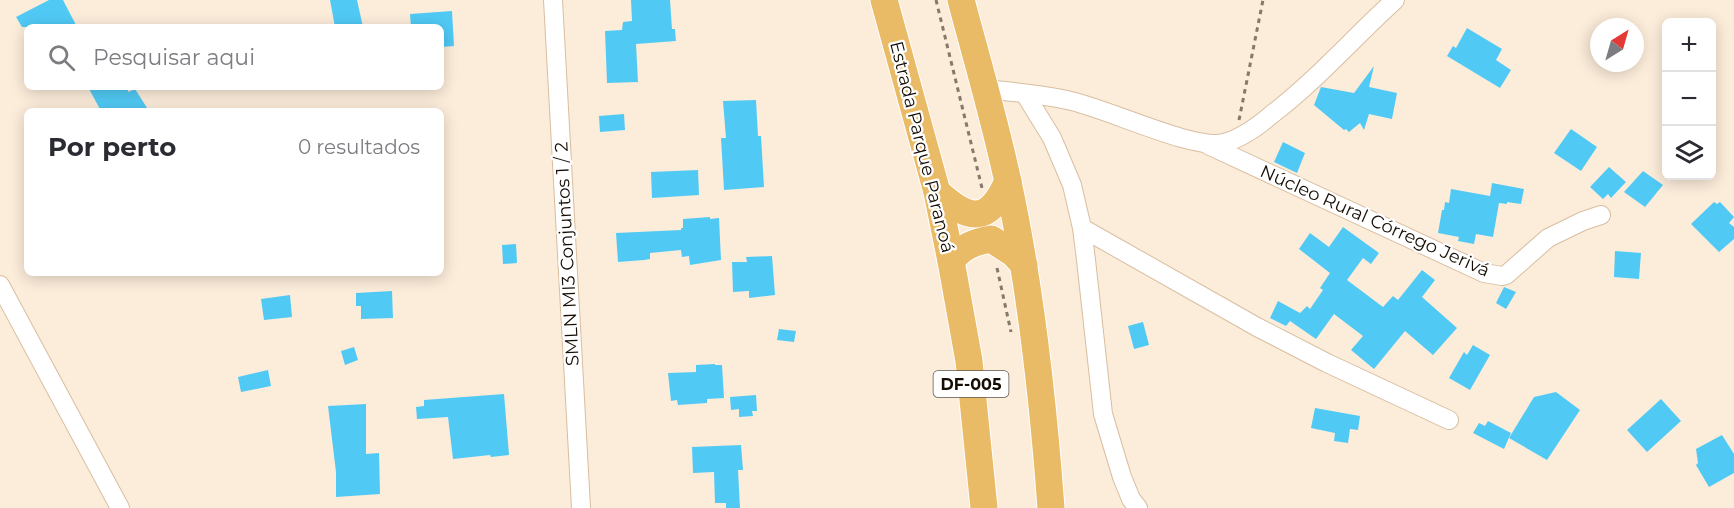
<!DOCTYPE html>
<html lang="pt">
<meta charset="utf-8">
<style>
:root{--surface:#fff;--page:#f7f7f7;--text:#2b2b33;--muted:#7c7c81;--line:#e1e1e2}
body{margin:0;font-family:Montserrat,sans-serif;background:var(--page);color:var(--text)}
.controls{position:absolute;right:18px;top:18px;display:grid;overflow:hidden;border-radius:9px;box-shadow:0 3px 15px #0003}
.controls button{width:54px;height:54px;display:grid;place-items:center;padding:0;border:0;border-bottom:2px solid var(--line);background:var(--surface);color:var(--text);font:30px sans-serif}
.compass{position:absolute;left:1590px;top:18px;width:54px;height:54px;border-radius:50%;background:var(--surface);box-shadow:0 3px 15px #0003;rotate:37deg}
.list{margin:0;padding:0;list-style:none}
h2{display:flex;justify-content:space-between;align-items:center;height:78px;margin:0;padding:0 24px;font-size:26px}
h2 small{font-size:20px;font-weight:400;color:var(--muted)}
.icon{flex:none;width:33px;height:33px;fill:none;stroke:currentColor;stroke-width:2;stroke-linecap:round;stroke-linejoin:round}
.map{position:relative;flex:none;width:1734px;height:508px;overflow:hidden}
.search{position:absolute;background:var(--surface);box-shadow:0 3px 15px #0003;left:24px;top:24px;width:420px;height:66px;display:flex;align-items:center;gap:15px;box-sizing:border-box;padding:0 21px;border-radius:9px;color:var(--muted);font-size:22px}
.panel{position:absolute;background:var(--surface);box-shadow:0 3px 15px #0003;left:24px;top:108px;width:420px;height:168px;border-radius:9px}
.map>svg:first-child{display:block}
</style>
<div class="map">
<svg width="1734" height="508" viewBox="0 0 1734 508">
<rect width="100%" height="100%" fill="#fcecda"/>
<g fill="#50caf5">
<path d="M 49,0 L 63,0 L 77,27 L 22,27 L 16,17 Z"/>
<path d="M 330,0 L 357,0 L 363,27 L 335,27 Z"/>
<path d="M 631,0 L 670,0 L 672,29 L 675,29 L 676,41 L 636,44 L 638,82 L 607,83 L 605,31 L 622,30 L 623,22 L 632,21 Z"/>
<path d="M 452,11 L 454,46 L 441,47 L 441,27 L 411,27 L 410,14 Z"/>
<path d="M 1467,28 L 1502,49 L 1496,60 L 1511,70 L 1500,88 L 1447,56 L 1453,46 L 1456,48 Z"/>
<path d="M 1374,66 L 1369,87 L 1397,93 L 1392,119 L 1369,114 L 1364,130 L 1360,123 L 1349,132 L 1346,129 L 1344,130 L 1314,105 L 1321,87 L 1354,93 Z"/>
<path d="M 88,87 L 128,87 L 128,92 L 135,89 L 149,111 L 101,111 Z"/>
<path d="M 756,100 L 758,136 L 761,136 L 764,187 L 724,190 L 721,138 L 726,138 L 723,101 Z"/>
<path d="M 624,114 L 625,130 L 600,132 L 599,116 Z"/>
<path d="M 1571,129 L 1597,147 L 1581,171 L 1554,153 Z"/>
<path d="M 1283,142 L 1305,153 L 1297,173 L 1274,162 Z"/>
<path d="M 1609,167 L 1626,182 L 1611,198 L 1608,194 L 1603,199 L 1590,187 Z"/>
<path d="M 698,170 L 699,195 L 652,198 L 651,172 Z"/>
<path d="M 1643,171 L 1663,185 L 1645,207 L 1624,192 Z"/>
<path d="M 1492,183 L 1524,189 L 1521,204 L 1507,202 L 1507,204 L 1499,203 L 1493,237 L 1476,234 L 1474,244 L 1458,241 L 1459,237 L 1438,233 L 1442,210 L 1444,210 L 1445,202 L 1449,203 L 1451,189 L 1490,196 Z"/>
<path d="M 1714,202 L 1717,204 L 1720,202 L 1734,217 L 1729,223 L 1734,227 L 1734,239 L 1719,252 L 1691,224 Z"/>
<path d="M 710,217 L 710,219 L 719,218 L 721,260 L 690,265 L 689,256 L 682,257 L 681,250 L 650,253 L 650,259 L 644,260 L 618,262 L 616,233 L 681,230 L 681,228 L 683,228 L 683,219 Z"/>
<path d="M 1343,227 L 1379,253 L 1371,264 L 1363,258 L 1347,280 L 1383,307 L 1393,296 L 1398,300 L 1422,270 L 1435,280 L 1422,297 L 1457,328 L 1433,355 L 1405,331 L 1374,369 L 1351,350 L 1363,336 L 1334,314 L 1316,339 L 1290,321 L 1286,326 L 1270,318 L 1278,301 L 1300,313 L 1307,306 L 1310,309 L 1323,290 L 1320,288 L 1330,273 L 1299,249 L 1310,233 L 1329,247 Z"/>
<path d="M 516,244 L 517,263 L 503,264 L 502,245 Z"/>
<path d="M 1615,251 L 1641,253 L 1639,279 L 1614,277 Z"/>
<path d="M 772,256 L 775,295 L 749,298 L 749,291 L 733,292 L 732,262 L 747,262 L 746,257 Z"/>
<path d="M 1504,287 L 1516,292 L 1506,309 L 1496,303 Z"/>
<path d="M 392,291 L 393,318 L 361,319 L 361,306 L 356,306 L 356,293 Z"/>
<path d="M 290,295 L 292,317 L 264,320 L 261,299 Z"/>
<path d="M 1143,322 L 1149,345 L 1134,349 L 1128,326 Z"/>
<path d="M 779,329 L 796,331 L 794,342 L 777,340 Z"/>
<path d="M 1473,345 L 1490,355 L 1470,390 L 1449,378 L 1464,352 L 1467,355 Z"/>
<path d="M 354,347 L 358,360 L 345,365 L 341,351 Z"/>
<path d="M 715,364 L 715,365 L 722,365 L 724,398 L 707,399 L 707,403 L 678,405 L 677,400 L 671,401 L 668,373 L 696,372 L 696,365 Z"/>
<path d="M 268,370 L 271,386 L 241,392 L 238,377 Z"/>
<path d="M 1556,392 L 1580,410 L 1547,460 L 1509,438 L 1534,397 Z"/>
<path d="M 504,394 L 509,455 L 491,457 L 490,455 L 453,459 L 448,417 L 417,419 L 416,407 L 424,406 L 424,400 Z"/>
<path d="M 756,395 L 757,411 L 752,411 L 753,416 L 739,417 L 739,409 L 731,410 L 730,397 Z"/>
<path d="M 1661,399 L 1681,421 L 1647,452 L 1627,430 Z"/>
<path d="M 366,404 L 366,454 L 379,453 L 380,494 L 336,497 L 336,472 L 328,406 Z"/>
<path d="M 1315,408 L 1360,416 L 1358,430 L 1350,429 L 1348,443 L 1334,441 L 1335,433 L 1311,428 Z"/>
<path d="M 1488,421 L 1511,433 L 1504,449 L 1473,433 L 1479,423 L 1485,426 Z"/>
<path d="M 1722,435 L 1734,454 L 1734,473 L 1709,487 L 1696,465 L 1698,463 L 1696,449 Z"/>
<path d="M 741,445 L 743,470 L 738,470 L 740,508 L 726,508 L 726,503 L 715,503 L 714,472 L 693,473 L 692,447 Z"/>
</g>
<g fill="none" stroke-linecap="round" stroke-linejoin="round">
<defs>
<g id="street">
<path d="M 553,0 L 581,508"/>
<path d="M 985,89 C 1012,92 1040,94 1067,100 C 1104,107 1194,151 1224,143 C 1242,138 1257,127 1271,115 C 1316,81 1353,38 1395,0"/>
<path d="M 1025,94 L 1052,138 L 1072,185 L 1082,228 L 1086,260 L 1103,414 L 1122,477 L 1131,499 L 1138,508"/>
<path d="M 1208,145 L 1484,273 L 1502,276 L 1506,275 L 1548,238 L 1583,221 L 1601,215"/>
<path d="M 1082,228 L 1257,327 L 1327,363 L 1449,420"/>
<path d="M 0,285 L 120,508"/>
</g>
<g id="primary">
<path d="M 884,0 L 937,192 L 951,261 L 969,361 L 984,508"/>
<path d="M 961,0 C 977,60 995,121 1008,182 C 1031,289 1043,399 1051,508"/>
<path d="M 937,192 C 969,221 988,225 1008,181"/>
<path d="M 951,261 C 962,247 973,242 991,239 L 1013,253 L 1024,265"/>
</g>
</defs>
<use href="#street" stroke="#d8bea1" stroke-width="20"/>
<use href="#primary" stroke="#fff" stroke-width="29"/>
<g stroke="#86796c" stroke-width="3" stroke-dasharray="4.5 4.5" stroke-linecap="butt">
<path d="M 936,0 L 982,188"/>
<path d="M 1239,120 L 1263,0"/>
<path d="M 997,268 L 1011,332"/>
</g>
<use href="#street" stroke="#fff" stroke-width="18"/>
<use href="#primary" stroke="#eabb66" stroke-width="27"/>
</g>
<g text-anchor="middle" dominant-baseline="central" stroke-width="4.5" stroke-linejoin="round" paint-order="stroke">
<rect fill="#fff" stroke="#5c564f" stroke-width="1.5" x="933.5" y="371" width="75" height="26" rx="4.5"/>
<g font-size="16" font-weight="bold" fill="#160d04">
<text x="971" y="384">DF-005</text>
</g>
<g font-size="18" fill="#160d04" stroke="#fff">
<text transform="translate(922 147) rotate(76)">Estrada Parque Paranoá</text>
<text transform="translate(1375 221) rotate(24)">Núcleo Rural Córrego Jerivá</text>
<text transform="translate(567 254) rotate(-93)">SMLN MI3 Conjuntos 1 / 2</text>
</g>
</g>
</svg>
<div class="controls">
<button>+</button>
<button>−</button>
<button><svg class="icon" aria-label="layers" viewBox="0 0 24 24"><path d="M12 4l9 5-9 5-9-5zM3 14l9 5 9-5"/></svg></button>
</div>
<svg class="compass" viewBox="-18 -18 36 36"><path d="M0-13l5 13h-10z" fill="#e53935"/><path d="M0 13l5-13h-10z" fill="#7c7c81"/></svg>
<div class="search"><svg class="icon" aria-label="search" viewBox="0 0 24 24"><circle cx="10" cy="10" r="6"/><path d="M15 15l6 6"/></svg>Pesquisar aqui</div>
<section class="panel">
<h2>Por perto<small>0 resultados</small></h2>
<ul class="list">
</ul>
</section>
</div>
